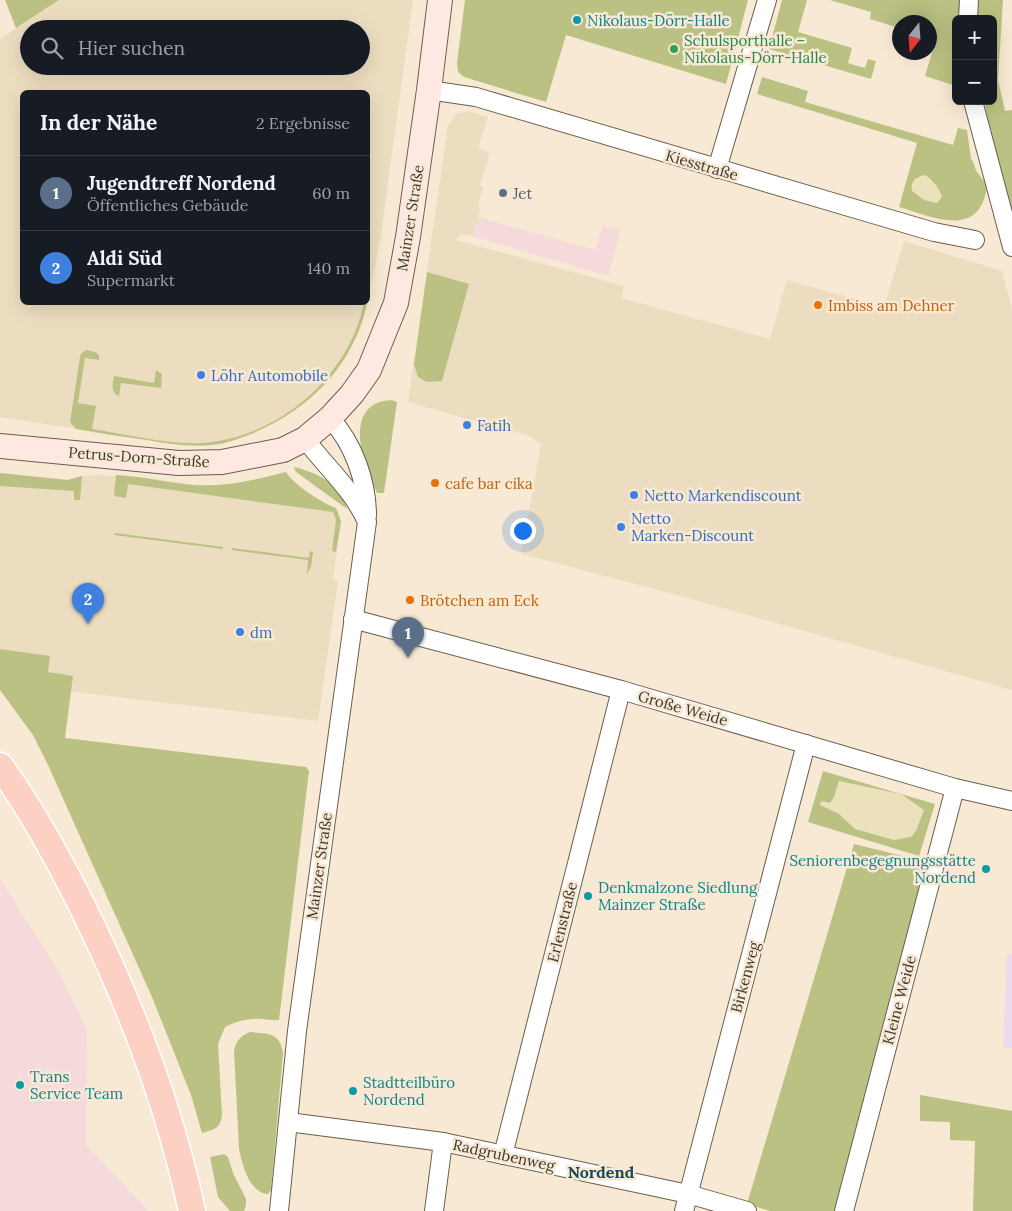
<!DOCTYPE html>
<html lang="de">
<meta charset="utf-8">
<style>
:root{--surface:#171b24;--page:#20242c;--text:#f1f3f6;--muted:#9ea1a6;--line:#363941;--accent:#b45309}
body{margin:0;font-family:Lora,serif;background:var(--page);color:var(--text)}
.controls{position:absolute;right:15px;top:15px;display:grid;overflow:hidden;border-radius:8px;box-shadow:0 5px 20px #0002}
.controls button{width:45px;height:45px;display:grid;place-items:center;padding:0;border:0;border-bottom:1px solid var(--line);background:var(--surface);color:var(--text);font:25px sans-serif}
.compass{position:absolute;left:892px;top:15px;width:45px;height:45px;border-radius:50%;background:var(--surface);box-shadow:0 5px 20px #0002;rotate:197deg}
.you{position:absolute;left:522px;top:530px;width:18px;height:18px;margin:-12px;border:4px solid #fff;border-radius:50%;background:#1a73e8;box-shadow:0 0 0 8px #1a73e833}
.badge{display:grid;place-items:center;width:32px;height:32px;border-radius:50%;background:var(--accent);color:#fff;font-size:16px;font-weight:700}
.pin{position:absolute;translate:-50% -41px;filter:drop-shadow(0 1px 2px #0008)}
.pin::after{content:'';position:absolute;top:26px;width:18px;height:15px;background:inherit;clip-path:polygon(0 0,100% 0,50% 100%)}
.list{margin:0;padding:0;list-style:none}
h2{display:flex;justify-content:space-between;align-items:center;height:65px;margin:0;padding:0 20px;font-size:21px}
h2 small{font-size:16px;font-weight:400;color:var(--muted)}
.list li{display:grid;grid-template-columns:32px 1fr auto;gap:15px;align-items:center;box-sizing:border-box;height:75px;padding:0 20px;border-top:1px solid var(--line)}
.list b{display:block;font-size:19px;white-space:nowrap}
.list p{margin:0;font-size:16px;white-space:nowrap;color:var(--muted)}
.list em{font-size:16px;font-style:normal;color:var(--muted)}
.icon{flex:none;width:28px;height:28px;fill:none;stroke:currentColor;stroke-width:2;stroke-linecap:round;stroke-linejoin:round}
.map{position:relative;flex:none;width:1012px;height:1211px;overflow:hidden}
.search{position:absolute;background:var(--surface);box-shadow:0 5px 20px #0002;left:20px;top:20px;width:350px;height:55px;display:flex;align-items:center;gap:12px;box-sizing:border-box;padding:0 18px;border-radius:28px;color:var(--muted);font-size:19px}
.panel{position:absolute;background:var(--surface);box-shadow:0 5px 20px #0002;left:20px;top:90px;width:350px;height:215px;border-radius:8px}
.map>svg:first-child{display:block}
</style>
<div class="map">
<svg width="1012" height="1211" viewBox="0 0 1012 1211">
<rect width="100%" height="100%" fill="#f7e9d3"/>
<g fill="#edddc0" fill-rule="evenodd">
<path d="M 59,0 L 413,0 L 380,242 L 368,300 L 368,92 L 22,92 L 22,302 L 367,303 L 360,331 L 346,357 L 330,380 L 311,398 L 293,412 L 260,431 L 238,439 L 213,445 L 182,445 L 0,417 L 0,39 ZM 29,29 L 361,29 L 361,66 L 29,66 Z"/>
<path d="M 468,111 L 488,117 L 478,149 L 490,153 L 480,185 L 483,187 L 478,206 L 481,207 L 472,236 L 462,234 L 456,240 L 624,286 L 621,298 L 770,339 L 787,280 L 884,307 L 904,241 L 1002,271 L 1012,309 L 1012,690 L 684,597 L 522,554 L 524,538 L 541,444 L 529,436 L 408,402 L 448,125 L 456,114 Z"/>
<path d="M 0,473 L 68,480 L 82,476 L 96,475 L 148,478 L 327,504 L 336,508 L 341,521 L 333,580 L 338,581 L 318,721 L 0,683 Z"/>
</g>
<g fill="#f5dadc">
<path d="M 478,217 L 595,250 L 603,225 L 621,230 L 608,276 L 472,236 Z"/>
<path d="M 0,879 L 58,970 L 87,1029 L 86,1144 L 148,1211 L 0,1211 Z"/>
</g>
<path fill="#eadbee" d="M 1007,954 L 1012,954 L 1012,1048 L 1003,1048 Z"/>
<g fill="#bbc182">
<path d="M 5,0 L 59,0 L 16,28 Z"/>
<path d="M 465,0 L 748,0 L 726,84 L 566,35 L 546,102 L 464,77 L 458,72 L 457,63 Z"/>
<path d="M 782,0 L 807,0 L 798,32 L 852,48 L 848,63 L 865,68 L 868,59 L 876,61 L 871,79 L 769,49 Z"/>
<path d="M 830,0 L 960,0 L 959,19 L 956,19 L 956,86 L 925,76 L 936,39 L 930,37 L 930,22 L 900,22 L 899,28 L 870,19 L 871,12 Z"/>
<path d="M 975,0 L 1003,0 L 998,80 L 1005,111 L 1012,110 L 1012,224 L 1010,222 L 984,101 L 993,101 L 993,19 L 974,19 Z"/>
<path d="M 762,77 L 808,91 L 805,102 L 953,145 L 958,128 L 967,130 L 971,159 C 975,163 974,168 977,172 C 984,182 989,183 985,196 C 973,238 928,215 899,207 L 917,143 L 757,94 Z"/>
<path d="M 427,272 L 469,284 L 442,381 L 427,382 L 418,377 L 414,365 Z"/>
<path d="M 364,303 L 367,303 C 354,366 307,412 248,435 C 236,440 224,444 212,445 C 190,447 169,444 147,440 C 123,437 100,433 76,429 L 70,422 L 80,357 L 81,354 L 86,350 L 95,352 L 99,355 L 99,360 L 85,358 L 78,403 L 96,406 L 92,429 C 126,434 168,445 202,443 C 278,438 349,377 364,303 Z"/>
<path d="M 156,370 L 162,374 L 161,388 L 121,383 L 119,396 C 110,392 113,384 114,376 L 154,383 Z"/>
<path d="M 391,400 L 397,402 L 384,493 L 377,493 C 363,466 341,403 391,400 Z"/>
<path d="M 294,467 C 321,474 336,482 347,509 L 296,472 Z"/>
<path d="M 286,472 C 294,485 322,503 336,508 L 341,521 L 336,552 L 332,551 L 336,520 L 333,512 L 128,484 L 126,498 L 114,496 L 116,475 C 142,476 167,483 193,485 C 225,487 255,480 286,472 Z"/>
<path d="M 0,473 L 68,480 L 82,476 L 80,500 L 74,500 L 74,491 L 0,486 Z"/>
<path d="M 115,533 L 223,547 L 223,549 L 114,535 Z"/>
<path d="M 232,548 L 309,558 L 310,551 L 313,552 L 311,567 L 307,574 L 308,560 L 231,550 Z"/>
<path d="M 0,649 L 50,656 L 48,672 L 73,676 L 65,738 L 306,767 L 309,771 L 279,1020 C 270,1021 263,1018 254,1019 C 244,1019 233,1023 225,1027 L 218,1044 L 222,1115 C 220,1129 215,1129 202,1133 L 191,1095 L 152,997 L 48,765 L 33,735 L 0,690 Z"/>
<path d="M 823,771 L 935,804 L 919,856 L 808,822 Z"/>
<path d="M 854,844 L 935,864 L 840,1211 L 770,1211 L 747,1204 Z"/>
<path d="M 250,1032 C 268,1034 280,1032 283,1053 L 271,1190 L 268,1194 C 249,1193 242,1164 239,1149 L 234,1051 C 236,1041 240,1036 250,1032 Z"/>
<path d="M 920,1095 L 1012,1111 L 1012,1211 L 973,1211 L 975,1141 L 950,1140 L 950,1122 L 920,1121 Z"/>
<path d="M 224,1154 L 228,1157 L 233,1173 L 246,1199 L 246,1205 L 244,1211 L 230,1211 L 218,1197 L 210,1157 Z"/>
</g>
<g fill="#ebe2bc">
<path d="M 925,175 C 931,178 940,189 942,197 L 937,203 L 924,200 L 912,191 C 910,181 916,177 925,175 Z"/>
<path d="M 839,781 L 901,794 L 924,810 L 916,831 L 911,837 L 894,840 L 855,829 L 839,814 L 820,805 L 821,801 L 830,803 L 834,797 Z"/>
</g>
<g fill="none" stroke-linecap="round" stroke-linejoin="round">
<defs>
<g id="minor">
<path d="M 968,19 L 969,0"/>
<path d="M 429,90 L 476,97 L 934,232 L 975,240"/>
<path d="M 973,101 L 1012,247"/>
<path d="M 717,169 L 767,0"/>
<path d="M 330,418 C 354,444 367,482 367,516"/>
<path d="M 353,619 L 621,690 L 955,788 L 1012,801"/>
<path d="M 288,1122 L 443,1142 L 688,1194 L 747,1211"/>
<path d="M 503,1155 L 621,690"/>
<path d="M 279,1211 L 297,1031 L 367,522 C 353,490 326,467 305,439"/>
<path d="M 434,1211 L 443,1142"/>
<path d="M 684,1211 L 806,744"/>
<path d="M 844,1211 L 955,788"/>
</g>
<path id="secondary" d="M 0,446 L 179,463 L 222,462 L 283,450 L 305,439 L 330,418 L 352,394 L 369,370 L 396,303 L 408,237 L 429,90 L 440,0"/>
<path id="primary" d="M 0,766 C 32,810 57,856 81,904 C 130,1002 169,1104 192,1211"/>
</defs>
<use href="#minor" stroke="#6a5f4c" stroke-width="20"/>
<use href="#secondary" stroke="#6a5f4c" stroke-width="26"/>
<use href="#primary" stroke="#fff" stroke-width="29"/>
<use href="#minor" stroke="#fff" stroke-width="18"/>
<use href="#secondary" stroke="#fee8e1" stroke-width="24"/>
<use href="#primary" stroke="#fcd1c4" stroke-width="26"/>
</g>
<g fill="#0f9aa8" stroke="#f7e9d3" stroke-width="2">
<circle cx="577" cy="20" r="5"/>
<circle cx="986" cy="869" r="5"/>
<circle cx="588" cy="896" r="5"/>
<circle cx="20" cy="1085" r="5"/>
<circle cx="353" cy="1091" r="5"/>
</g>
<circle fill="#2e9e5b" stroke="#f7e9d3" stroke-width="2" cx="674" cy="49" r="5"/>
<circle fill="#5c6f8a" stroke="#f7e9d3" stroke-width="2" cx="503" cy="193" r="5"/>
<g fill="#e8710a" stroke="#f7e9d3" stroke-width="2">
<circle cx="818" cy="305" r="5"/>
<circle cx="435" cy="483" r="5"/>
<circle cx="410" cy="600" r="5"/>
</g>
<g fill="#3f7fe0" stroke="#f7e9d3" stroke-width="2">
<circle cx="201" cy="375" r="5"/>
<circle cx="467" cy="425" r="5"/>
<circle cx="634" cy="495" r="5"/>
<circle cx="621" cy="527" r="5"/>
<circle cx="240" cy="632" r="5"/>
</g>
<g text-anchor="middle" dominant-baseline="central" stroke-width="5" stroke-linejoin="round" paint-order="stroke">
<g font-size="15" fill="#0d838f" stroke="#f7e9d3" text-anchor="start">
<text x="587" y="20">Nikolaus-Dörr-Halle</text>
<text x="976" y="860" text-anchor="end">Seniorenbegegnungsstätte<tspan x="976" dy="17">Nordend</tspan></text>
<text x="598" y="887">Denkmalzone Siedlung<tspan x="598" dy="17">Mainzer Straße</tspan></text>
<text x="30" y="1076">Trans<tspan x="30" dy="17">Service Team</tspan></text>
<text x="363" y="1082">Stadtteilbüro<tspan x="363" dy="17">Nordend</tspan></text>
</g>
<g font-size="15" fill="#27864d" stroke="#f7e9d3" text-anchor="start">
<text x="684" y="40">Schulsporthalle –<tspan x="684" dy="17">Nikolaus-Dörr-Halle</tspan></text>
</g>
<g font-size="15" fill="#3d382f" stroke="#f7e9d3">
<text transform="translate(702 165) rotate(16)">Kiesstraße</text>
<text transform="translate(410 218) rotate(-81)">Mainzer Straße</text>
<text transform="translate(139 457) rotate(4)">Petrus-Dorn-Straße</text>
<text transform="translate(683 708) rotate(16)">Große Weide</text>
<text transform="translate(319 866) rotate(-82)">Mainzer Straße</text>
<text transform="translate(562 922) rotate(-76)">Erlenstraße</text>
<text transform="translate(745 977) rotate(-75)">Birkenweg</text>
<text transform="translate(899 1000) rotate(-75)">Kleine Weide</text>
<text transform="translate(504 1155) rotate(12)">Radgrubenweg</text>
</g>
<g font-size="15" fill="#4e5e75" stroke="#f7e9d3" text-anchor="start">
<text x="513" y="193">Jet</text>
</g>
<g font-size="15" fill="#c56008" stroke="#f7e9d3" text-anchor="start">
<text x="828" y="305">Imbiss am Dehner</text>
<text x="445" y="483">cafe bar cika</text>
<text x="420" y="600">Brötchen am Eck</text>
</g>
<g font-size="15" fill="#366cbe" stroke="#f7e9d3" text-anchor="start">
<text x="211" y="375">Löhr Automobile</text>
<text x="477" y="425">Fatih</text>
<text x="644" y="495">Netto Markendiscount</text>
<text x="631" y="518">Netto<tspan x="631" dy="17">Marken-Discount</tspan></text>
<text x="250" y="632">dm</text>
</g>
<g font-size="16" font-weight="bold" fill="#134958" stroke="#f7e9d3">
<text x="601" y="1172">Nordend</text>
</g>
</g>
</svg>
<div class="controls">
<button>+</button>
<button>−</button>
</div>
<svg class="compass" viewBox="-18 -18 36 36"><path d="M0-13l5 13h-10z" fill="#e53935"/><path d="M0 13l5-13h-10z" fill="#9ea1a6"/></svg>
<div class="you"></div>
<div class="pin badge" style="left:408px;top:658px;background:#5c6f8a">1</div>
<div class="pin badge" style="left:88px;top:624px;background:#3f7fe0">2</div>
<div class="search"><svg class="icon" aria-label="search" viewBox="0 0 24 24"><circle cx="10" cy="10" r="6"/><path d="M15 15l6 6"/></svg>Hier suchen</div>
<section class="panel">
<h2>In der Nähe<small>2 Ergebnisse</small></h2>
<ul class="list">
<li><span class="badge" style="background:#5c6f8a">1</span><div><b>Jugendtreff Nordend</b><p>Öffentliches Gebäude</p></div><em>60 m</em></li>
<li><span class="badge" style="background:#3f7fe0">2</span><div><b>Aldi Süd</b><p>Supermarkt</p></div><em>140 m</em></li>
</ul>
</section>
</div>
